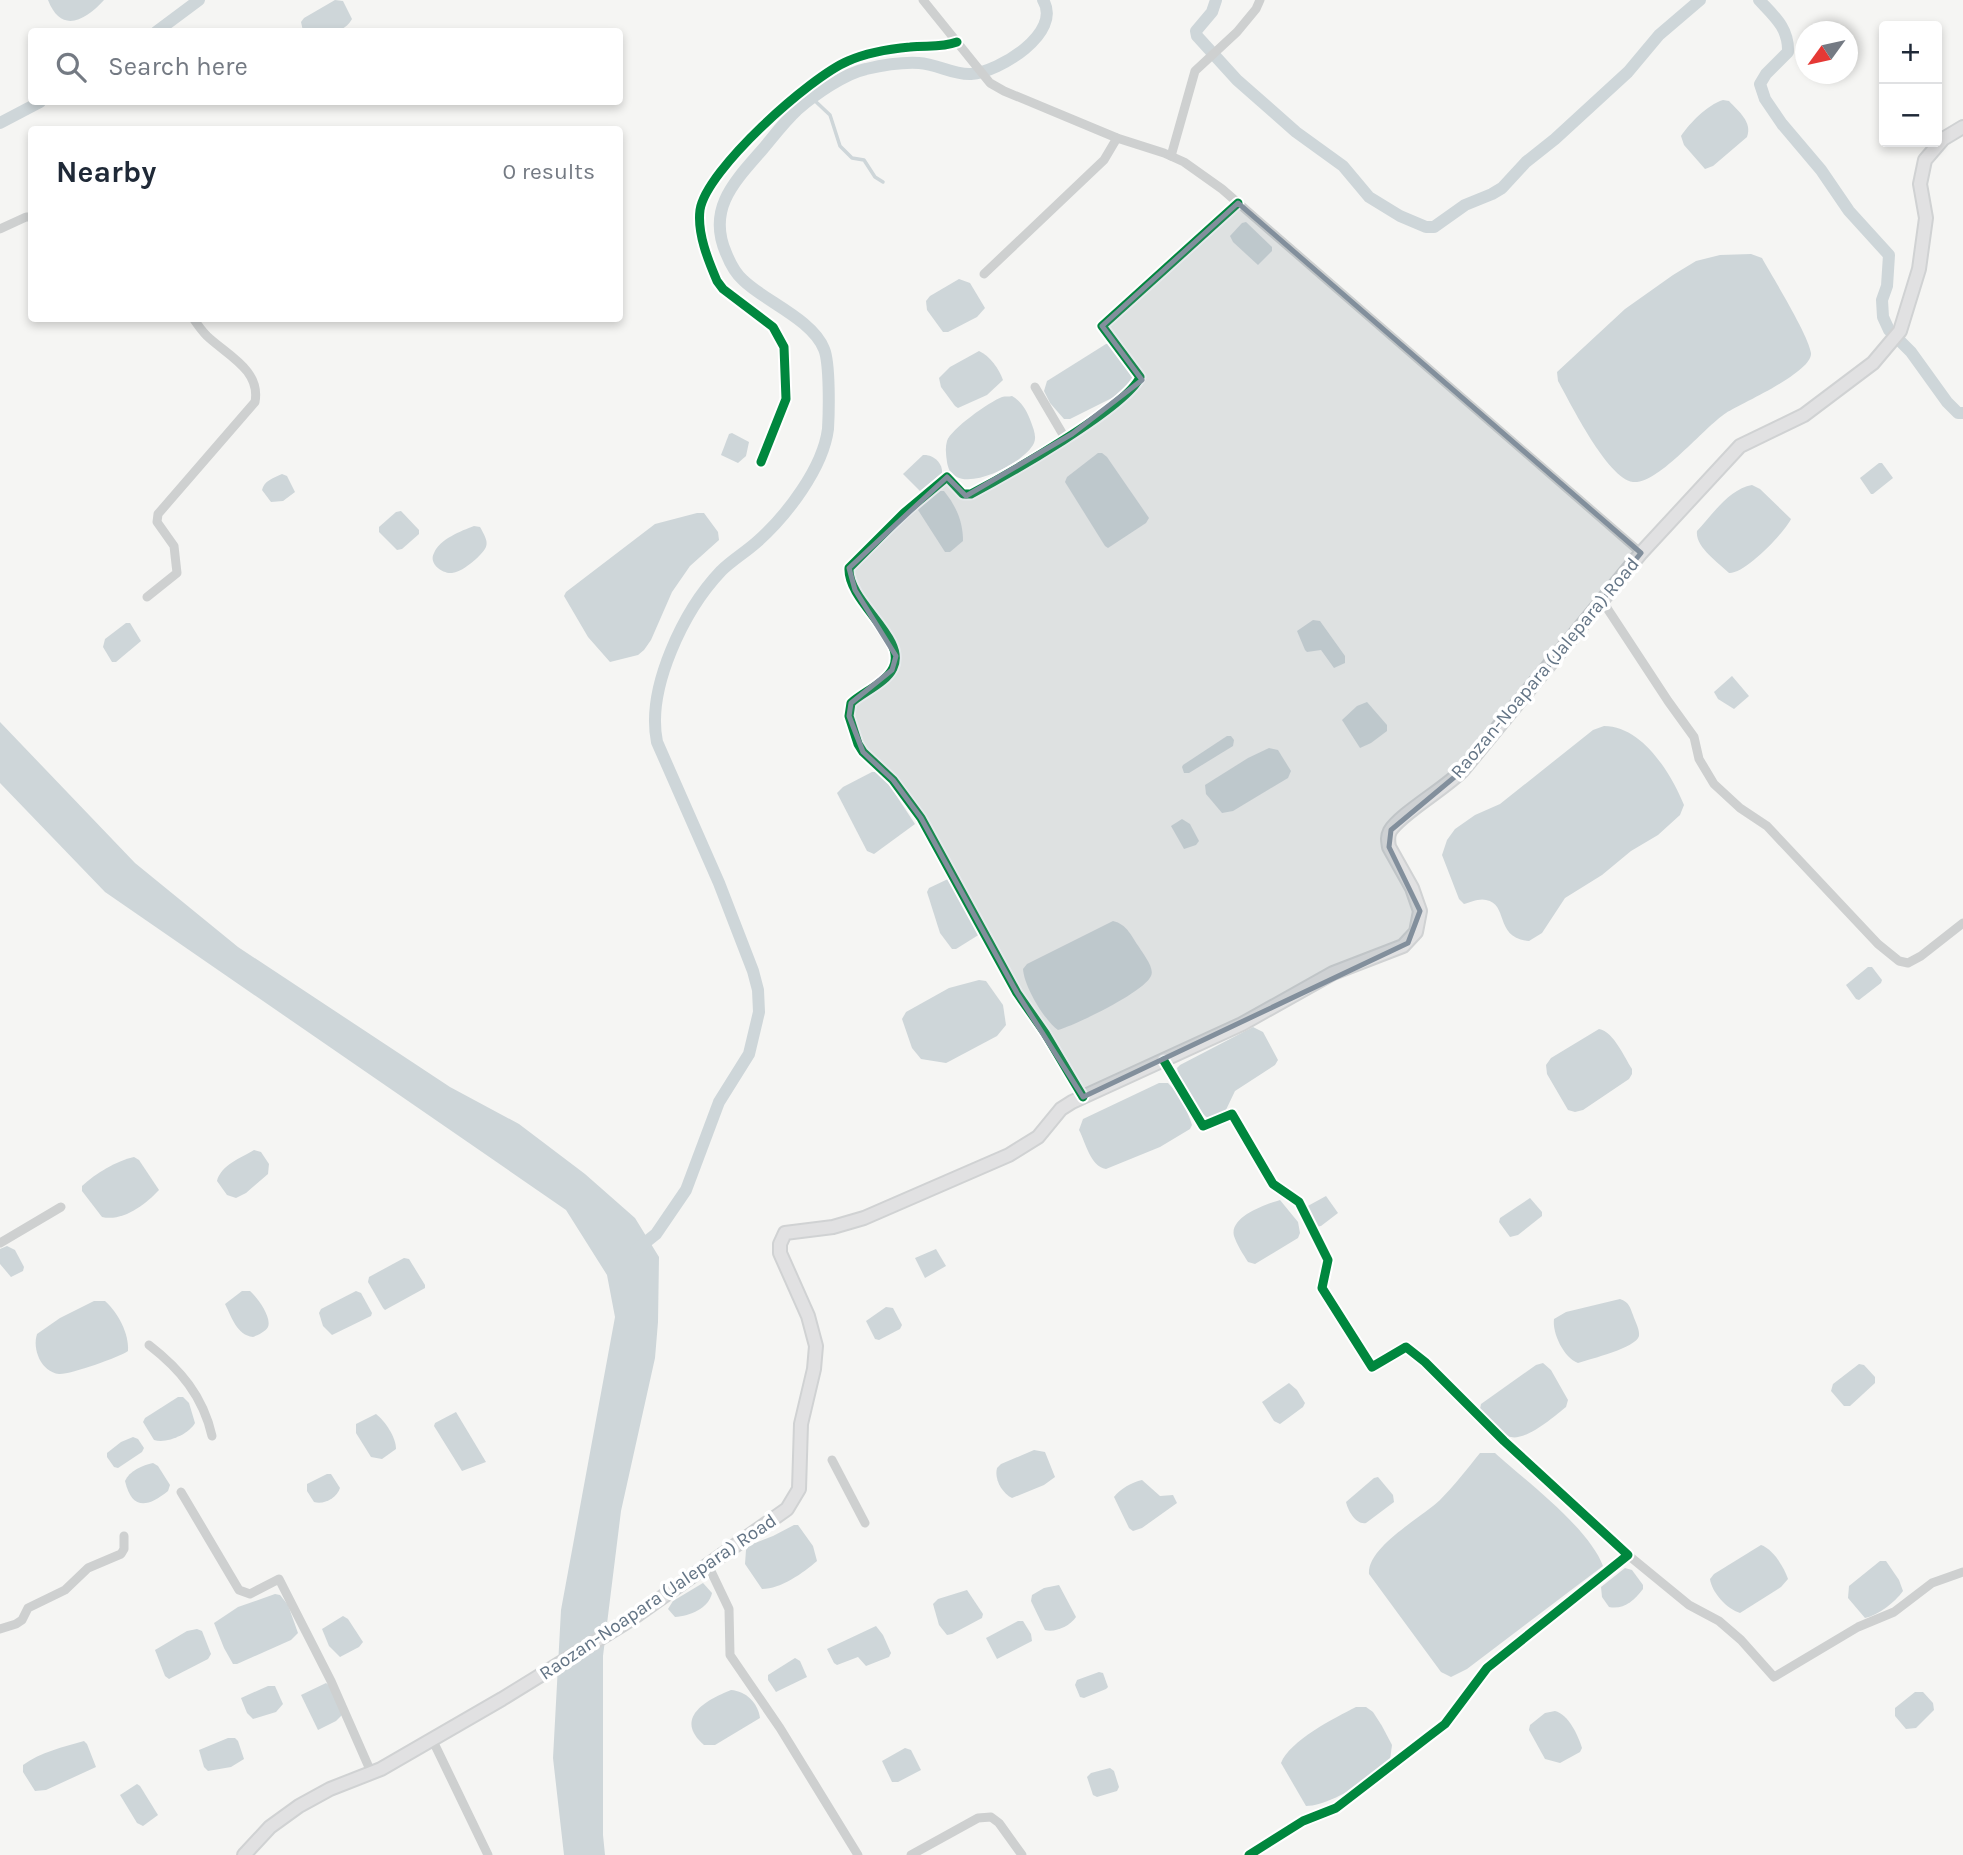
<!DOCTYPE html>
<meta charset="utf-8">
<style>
:root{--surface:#fff;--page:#f2f2f3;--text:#1f2937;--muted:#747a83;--line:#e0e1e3}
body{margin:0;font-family:Karla,sans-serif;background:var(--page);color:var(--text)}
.controls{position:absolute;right:21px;top:21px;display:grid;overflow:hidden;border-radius:7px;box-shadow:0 4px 10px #0003}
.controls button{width:63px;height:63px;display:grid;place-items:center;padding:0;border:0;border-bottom:2px solid var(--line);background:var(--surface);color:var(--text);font:35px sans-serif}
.compass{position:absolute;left:1795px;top:21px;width:63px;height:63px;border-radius:50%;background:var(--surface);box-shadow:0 4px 10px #0003;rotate:237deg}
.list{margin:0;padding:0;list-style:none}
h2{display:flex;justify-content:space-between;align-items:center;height:91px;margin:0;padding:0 28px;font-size:30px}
h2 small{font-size:23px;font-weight:400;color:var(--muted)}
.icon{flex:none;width:38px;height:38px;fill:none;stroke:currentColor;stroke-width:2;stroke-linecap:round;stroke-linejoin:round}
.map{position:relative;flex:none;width:1963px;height:1855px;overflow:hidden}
.search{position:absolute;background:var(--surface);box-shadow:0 4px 10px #0003;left:28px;top:28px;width:595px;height:77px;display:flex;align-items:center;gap:18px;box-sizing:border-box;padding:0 24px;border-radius:7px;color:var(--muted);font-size:26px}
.panel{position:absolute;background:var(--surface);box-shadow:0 4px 10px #0003;left:28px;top:126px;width:595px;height:196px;border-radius:7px}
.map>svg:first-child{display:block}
</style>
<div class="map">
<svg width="1963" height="1855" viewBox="0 0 1963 1855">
<rect width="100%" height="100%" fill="#f5f5f3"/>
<g fill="#ced6d9">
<path d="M 48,0 L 104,0 C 85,21 61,34 48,0 Z"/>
<path d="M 335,0 L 343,1 L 352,19 C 342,37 321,32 303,31 L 301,22 L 304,18 Z"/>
<path d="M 1723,100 L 1729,101 C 1738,111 1753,122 1747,137 L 1713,166 L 1705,169 L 1684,145 L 1681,136 C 1690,123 1707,105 1723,100 Z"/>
<path d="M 1246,222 L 1272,247 L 1272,251 L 1258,265 L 1233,242 L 1230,236 L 1242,223 Z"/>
<path d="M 1751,254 L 1762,258 C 1772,276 1809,336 1811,353 C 1813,372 1742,403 1726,413 C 1703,428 1658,485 1633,482 C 1607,478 1571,404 1558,381 L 1557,372 L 1625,309 L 1673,275 L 1696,261 L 1720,255 Z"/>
<path d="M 959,279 L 970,283 L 985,308 L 977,317 L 948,332 L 943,332 L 927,310 L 926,301 L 930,296 Z"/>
<path d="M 1106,344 L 1111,344 L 1130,369 L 1133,382 L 1116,396 L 1070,419 L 1064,419 L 1050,403 L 1044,391 L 1047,381 Z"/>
<path d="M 979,351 C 990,356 999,369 1003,380 L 987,395 L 958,408 L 955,406 L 941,387 L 939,378 L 950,367 Z"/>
<path d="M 1012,396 C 1022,402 1027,411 1031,422 C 1033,428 1037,436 1034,443 C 1026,461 974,489 955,476 C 950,473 948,468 947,462 C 946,455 945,448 947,441 C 951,429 989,402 1002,397 C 1005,396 1009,397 1012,396 Z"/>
<path d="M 732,433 L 749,442 L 746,456 L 738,463 L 721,455 L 729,434 Z"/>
<path d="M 1098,453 L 1102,453 L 1107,457 L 1149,518 L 1146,523 L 1108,548 L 1105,546 L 1065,482 L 1067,477 Z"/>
<path d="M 923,455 C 933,454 943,463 942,473 L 920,491 L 903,474 Z"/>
<path d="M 1879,463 L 1882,463 L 1893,478 L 1873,494 L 1871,494 L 1860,478 Z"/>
<path d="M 282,474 L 287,476 L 295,492 L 283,501 L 271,502 L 262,490 C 264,481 273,478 282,474 Z"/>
<path d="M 1752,485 L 1760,489 L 1791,519 C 1784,533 1745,574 1729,573 C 1718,562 1695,547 1697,531 C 1712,515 1729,489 1752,485 Z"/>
<path d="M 940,491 L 944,491 C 956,506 963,521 963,541 L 950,552 L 945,552 L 918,510 L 924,502 Z"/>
<path d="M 401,511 L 419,530 L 419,534 L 402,549 L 397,550 L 379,532 L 379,527 L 396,512 Z"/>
<path d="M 697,513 L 704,513 L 718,532 L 719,540 L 690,566 L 672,592 L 651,640 L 644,650 L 638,655 L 610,662 L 588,637 L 564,596 L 566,592 L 655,524 Z"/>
<path d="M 474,526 L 480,527 C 489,543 490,546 476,559 C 470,564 461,572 452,573 C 443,574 428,564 434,553 C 440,539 461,531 474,526 Z"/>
<path d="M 1313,620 L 1320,621 L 1345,656 L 1345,663 L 1334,668 L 1321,650 L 1307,652 L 1305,650 L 1297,631 Z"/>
<path d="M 126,623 L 130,623 L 141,641 L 116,662 L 112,662 L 103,647 L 105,639 Z"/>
<path d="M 1732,676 L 1749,696 L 1734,709 L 1718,699 L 1714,692 Z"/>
<path d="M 1367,702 L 1387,725 L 1387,731 L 1371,743 L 1360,748 L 1342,720 L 1357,706 Z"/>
<path d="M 0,722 L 135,863 L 238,947 L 450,1087 L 519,1124 L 585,1174 L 635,1218 L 659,1257 L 658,1322 L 655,1358 L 621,1511 L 603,1656 L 603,1835 L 605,1855 L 564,1855 L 553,1758 L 561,1610 L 615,1317 L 607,1275 L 566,1210 L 105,892 L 0,783 Z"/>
<path d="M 1604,726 C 1642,726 1671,773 1684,805 L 1680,815 L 1658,835 L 1631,851 L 1602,875 L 1565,898 L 1542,933 L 1529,941 C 1494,938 1509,904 1486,900 C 1480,898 1470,902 1464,904 L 1459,899 L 1442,855 L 1447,840 L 1455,829 L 1475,815 L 1500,804 L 1593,730 Z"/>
<path d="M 1227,736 L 1231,736 L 1234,740 L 1233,746 L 1189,773 L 1184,773 L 1182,767 L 1183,765 Z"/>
<path d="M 1269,748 L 1278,750 L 1291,771 L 1288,778 L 1233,811 L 1222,813 L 1206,794 L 1205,785 L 1248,758 Z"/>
<path d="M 872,772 L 877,772 L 884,777 L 915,824 L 874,854 L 867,851 L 837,793 L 843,787 Z"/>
<path d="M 1182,819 L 1190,824 L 1199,841 L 1196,845 L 1184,849 L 1171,826 Z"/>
<path d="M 948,879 L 980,934 L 956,949 L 952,949 L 940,933 L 927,892 L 929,888 Z"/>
<path d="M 1113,921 C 1127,924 1132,937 1139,947 C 1143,954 1155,968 1151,976 C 1144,992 1076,1025 1058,1030 C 1044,1020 1024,986 1023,969 L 1027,964 Z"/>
<path d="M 1868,967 L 1872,967 L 1882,980 L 1881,983 L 1859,1000 L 1856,999 L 1846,985 Z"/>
<path d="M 979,980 L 986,981 L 1003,1005 L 1006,1025 L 997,1036 L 950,1061 L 946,1063 L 921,1059 L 912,1048 L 902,1019 L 906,1012 L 949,988 Z"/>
<path d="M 1253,1027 L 1263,1032 L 1278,1060 L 1275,1065 L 1235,1091 L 1224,1114 L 1209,1119 C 1196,1110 1180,1084 1177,1068 L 1180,1065 Z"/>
<path d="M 1599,1029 C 1614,1032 1624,1057 1632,1069 L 1632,1074 L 1629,1079 L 1583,1110 L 1575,1112 L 1568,1110 L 1547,1074 L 1546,1065 L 1551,1058 Z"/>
<path d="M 1159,1083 L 1168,1083 C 1178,1093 1188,1111 1192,1125 L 1190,1129 L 1160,1147 L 1106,1169 C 1090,1166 1086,1143 1079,1130 L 1083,1119 Z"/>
<path d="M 254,1150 L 261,1152 L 269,1164 L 268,1174 L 246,1193 L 236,1198 L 227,1195 L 217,1181 C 221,1165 241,1158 254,1150 Z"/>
<path d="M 134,1157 L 139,1160 L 159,1190 C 146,1204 123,1222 102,1217 L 82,1191 L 82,1186 C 96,1173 116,1161 134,1157 Z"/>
<path d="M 1326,1196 L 1338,1213 L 1321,1226 L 1316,1227 L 1306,1207 Z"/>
<path d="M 1530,1198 L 1542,1212 L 1542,1216 L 1518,1235 L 1510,1237 L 1499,1222 L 1500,1218 Z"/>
<path d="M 1280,1200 L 1298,1222 L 1300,1233 L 1298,1238 L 1255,1264 L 1248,1262 C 1243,1254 1237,1245 1234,1236 C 1229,1217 1266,1204 1280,1200 Z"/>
<path d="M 7,1246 L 15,1250 L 24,1267 L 23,1271 L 11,1277 L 0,1264 L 0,1249 Z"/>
<path d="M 936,1249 L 946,1266 L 925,1278 L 915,1258 Z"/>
<path d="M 404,1258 L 409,1259 L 425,1285 L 425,1288 L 385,1310 L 383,1308 L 368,1282 L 369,1277 Z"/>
<path d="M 242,1291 L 250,1291 C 257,1297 272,1317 268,1327 C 265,1332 258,1335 253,1337 C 237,1335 232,1318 225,1304 Z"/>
<path d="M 356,1291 L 361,1293 L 372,1313 L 371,1316 L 332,1335 L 323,1326 L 319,1313 L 321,1309 Z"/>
<path d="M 1620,1299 C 1629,1302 1630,1307 1633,1315 C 1635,1321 1640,1330 1639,1336 C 1636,1348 1590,1359 1578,1363 C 1564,1358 1552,1333 1554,1319 L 1566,1312 Z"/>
<path d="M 94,1301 L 105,1301 C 118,1313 129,1333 128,1351 C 120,1357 69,1375 59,1374 C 41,1372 32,1349 37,1334 L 60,1318 Z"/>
<path d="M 886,1307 L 893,1308 L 902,1325 L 900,1329 L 879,1340 L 875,1339 L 866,1321 Z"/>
<path d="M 1543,1363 L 1551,1370 L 1568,1400 L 1566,1407 C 1555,1416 1523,1444 1508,1436 C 1498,1431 1488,1417 1480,1409 L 1481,1404 L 1536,1365 Z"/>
<path d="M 1859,1364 L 1864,1365 L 1875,1377 L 1875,1383 L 1850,1406 L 1844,1406 L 1831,1391 L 1833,1384 Z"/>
<path d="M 1289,1383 L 1297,1390 L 1305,1403 L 1303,1407 L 1280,1424 L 1274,1421 L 1262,1402 Z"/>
<path d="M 178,1397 L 183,1397 L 189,1403 L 195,1423 C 189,1434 167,1444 154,1440 L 143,1422 L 145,1418 Z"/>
<path d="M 456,1412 L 486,1462 L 462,1471 L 434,1426 L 435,1423 Z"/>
<path d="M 376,1414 C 385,1421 396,1437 396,1449 L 382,1459 L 371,1457 L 356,1433 L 356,1424 Z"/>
<path d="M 133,1437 L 138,1439 L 144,1448 L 142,1452 L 118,1468 L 114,1467 L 107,1457 L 107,1453 L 121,1442 Z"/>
<path d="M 1034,1450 L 1045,1452 L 1055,1477 L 1044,1485 L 1012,1498 C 1002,1493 994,1479 997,1468 L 1001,1464 Z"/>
<path d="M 1480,1453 L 1495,1453 C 1526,1481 1589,1528 1603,1566 L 1467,1669 L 1451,1677 L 1441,1672 L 1369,1574 C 1367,1547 1421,1518 1440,1500 C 1454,1486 1467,1469 1480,1453 Z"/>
<path d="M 153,1463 L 158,1466 L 170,1485 L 168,1491 C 148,1507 132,1511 125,1481 C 129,1471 143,1465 153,1463 Z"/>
<path d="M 327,1474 L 331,1474 L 340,1488 C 337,1498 324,1505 314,1502 L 307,1491 L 307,1484 Z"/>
<path d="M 1378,1477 L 1393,1495 L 1394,1502 L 1366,1523 C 1356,1525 1348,1511 1346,1502 L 1374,1478 Z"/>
<path d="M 1142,1480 L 1160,1496 L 1173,1495 L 1177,1503 L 1142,1528 L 1133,1531 L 1129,1528 L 1114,1497 C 1120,1489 1132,1482 1142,1480 Z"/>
<path d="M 794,1525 L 798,1525 L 813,1546 L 817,1561 C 803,1573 781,1589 762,1589 L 745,1564 L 746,1550 L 750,1545 L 773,1536 Z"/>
<path d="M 1761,1545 C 1773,1549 1784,1567 1788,1579 L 1781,1587 L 1740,1613 C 1727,1609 1712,1593 1710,1579 L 1714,1574 Z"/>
<path d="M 1880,1561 L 1886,1561 L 1899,1580 L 1903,1591 C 1895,1602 1879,1615 1865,1618 L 1848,1598 L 1849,1586 Z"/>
<path d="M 1625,1568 L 1632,1570 L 1643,1585 L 1643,1589 C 1634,1601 1623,1610 1609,1607 L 1602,1597 L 1601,1587 Z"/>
<path d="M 703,1583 L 712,1593 C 709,1608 690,1616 675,1617 L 668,1609 L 673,1601 Z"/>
<path d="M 1059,1585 L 1076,1617 C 1070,1626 1055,1633 1045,1630 L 1031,1601 L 1032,1595 L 1044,1588 Z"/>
<path d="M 967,1590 L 983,1614 L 982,1618 L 952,1634 L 947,1635 L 939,1625 L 933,1604 L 938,1599 Z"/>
<path d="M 275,1594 L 280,1595 L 288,1605 L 298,1633 L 291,1640 L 237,1664 L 233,1664 L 224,1648 L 214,1623 L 238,1607 Z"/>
<path d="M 343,1616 L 348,1619 L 363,1642 L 359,1647 L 340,1657 L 329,1646 L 322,1629 Z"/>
<path d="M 1018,1621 L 1023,1621 L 1031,1634 L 1032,1641 L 997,1659 L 986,1638 Z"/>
<path d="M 876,1626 L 883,1635 L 891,1653 L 889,1657 L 866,1666 L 858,1657 L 837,1665 L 834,1663 L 827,1649 Z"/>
<path d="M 197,1629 L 202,1631 L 211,1654 L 208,1659 L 169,1679 L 165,1676 L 155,1650 L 187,1631 Z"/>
<path d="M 795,1658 L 800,1661 L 807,1677 L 776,1692 L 768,1680 L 768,1675 Z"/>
<path d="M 1099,1672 L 1103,1673 L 1108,1687 L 1106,1689 L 1084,1698 L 1080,1697 L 1075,1685 L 1077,1680 Z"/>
<path d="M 326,1683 L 331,1687 L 342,1715 L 336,1721 L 318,1730 L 301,1695 Z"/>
<path d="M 268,1686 L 275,1686 L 283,1704 L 276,1712 L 253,1719 L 247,1713 L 241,1698 Z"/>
<path d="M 731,1690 C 746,1691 758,1703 760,1718 L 715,1745 L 704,1745 C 673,1718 706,1700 731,1690 Z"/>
<path d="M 1915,1692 L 1923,1692 L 1933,1703 L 1934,1710 L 1916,1728 L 1906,1729 L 1895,1716 L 1895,1708 Z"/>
<path d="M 1356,1707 L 1366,1707 L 1373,1712 L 1382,1726 L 1392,1745 L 1390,1760 C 1376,1778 1328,1806 1306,1806 L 1281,1763 C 1289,1741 1336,1717 1356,1707 Z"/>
<path d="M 1555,1711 C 1568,1714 1578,1735 1582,1748 L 1580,1752 L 1560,1763 L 1545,1759 L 1529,1730 L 1530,1725 L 1545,1713 Z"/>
<path d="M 228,1738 L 235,1738 L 238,1741 L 244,1759 L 231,1767 L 208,1771 L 204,1767 L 199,1750 Z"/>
<path d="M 84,1741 L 87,1744 L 96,1767 L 46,1790 L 35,1791 L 23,1772 L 23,1765 C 41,1752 63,1747 84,1741 Z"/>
<path d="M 905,1748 L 911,1750 L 921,1770 L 898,1782 L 892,1782 L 882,1761 Z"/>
<path d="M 1110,1768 L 1114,1771 L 1119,1787 L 1117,1791 L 1097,1797 L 1093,1795 L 1087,1777 L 1091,1773 Z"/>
<path d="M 137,1784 L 140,1786 L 158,1815 L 143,1826 L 137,1823 L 120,1795 Z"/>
</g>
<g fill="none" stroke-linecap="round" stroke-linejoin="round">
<path stroke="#ced6d9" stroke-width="3.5" d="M 813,99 L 830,115 L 840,146 L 852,158 L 864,160 L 875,177 L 883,182"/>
<g stroke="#ced6d9" stroke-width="12">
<path d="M 1216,0 L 1212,12 L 1196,31 L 1197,36 L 1237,80 L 1296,132 L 1343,166 L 1369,197 L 1400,216 L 1426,227 L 1434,227 L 1465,205 L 1492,194 L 1502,188 L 1526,162 L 1555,139 L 1628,72 L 1659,35 L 1700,0"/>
<path d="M 1759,0 C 1774,16 1789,28 1788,52 L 1766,74 L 1760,84 L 1765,99 L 1782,124 L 1821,170 L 1849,211 L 1889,255 L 1887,286 L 1882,300 L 1883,317 L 1889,330 L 1911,352 L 1947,402 L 1958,413 L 1963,413"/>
<path d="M 156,32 L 199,0"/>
<path d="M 0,123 L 40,102"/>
<path d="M 636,1250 L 656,1234 L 686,1190 L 719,1102 L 749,1054 L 759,1012 L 758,990 L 753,971 L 719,883 L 657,742 C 646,688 684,610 721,571 C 732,560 746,552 758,541 C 787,515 823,468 828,429 C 829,412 830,363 824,349 C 812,319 764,301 743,280 C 735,273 730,263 726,253 C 707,209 734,182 762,150 C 773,137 784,122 797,110 C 813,96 845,73 866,69 C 883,65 901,62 919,63 C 937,64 953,75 971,74 C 999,72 1063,33 1043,0"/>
</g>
<defs>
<path id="secondary" d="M 244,1855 L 270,1827 L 299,1806 L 330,1789 L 381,1769 L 502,1699 L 630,1620 L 787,1509 L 799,1489 L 801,1424 L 814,1369 L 816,1346 L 808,1316 L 780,1253 L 780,1244 L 785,1233 L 833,1227 L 864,1218 L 1009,1155 L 1038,1137 L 1061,1109 L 1072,1102 L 1242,1024 L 1333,973 L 1403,946 L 1416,932 L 1420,911 L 1412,888 L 1389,847 C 1388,841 1387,837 1390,831 C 1400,814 1446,788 1463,770 L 1641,553 L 1740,446 L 1804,415 L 1873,363 L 1900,331 L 1919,269 L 1926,218 L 1920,184 L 1925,160 L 1943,139 L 1963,127"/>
</defs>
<use href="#secondary" stroke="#d0d2d3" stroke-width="16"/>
<g stroke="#ced0d0" stroke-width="9">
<path d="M 923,0 L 990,83 L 1004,91 L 1117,138 L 1164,153 L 1184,162 L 1222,189 L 1641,553"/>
<path d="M 1171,156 L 1195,71 L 1237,32 L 1256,9 L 1260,0"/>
<path d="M 0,229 L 26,217 L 32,217"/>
<path d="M 984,274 L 1104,160 L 1117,138"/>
<path d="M 1035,387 L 1065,438"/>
<path d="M 761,462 L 786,399 L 784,347 L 773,327 L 723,289 L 717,281 C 708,260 697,233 700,210 C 706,170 810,77 848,61 C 866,53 889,49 910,47 C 926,45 941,48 957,42"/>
<path d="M 147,597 L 177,573 L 174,546 L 157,522 L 158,514 L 255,402 C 261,370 227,355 207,336 C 202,331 197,324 193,318"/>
<path d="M 1603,602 L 1668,701 L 1694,737 L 1699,759 L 1714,784 L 1740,808 L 1767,826 L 1878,944 L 1899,961 L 1908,963 L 1921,956 L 1963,923"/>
<path d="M 1164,1061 L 1203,1126 L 1232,1114 L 1273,1184 L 1299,1202 L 1328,1260 L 1322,1288 L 1372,1367 L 1406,1347 L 1425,1362 L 1504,1441 L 1628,1555 L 1487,1668 L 1445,1724 L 1428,1737 L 1336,1808 L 1303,1821 L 1249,1855"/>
<path d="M 1083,1097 L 1045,1033 L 1017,993 L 921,818 L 893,780 L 863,752 L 858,744 L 849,716 L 851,703 C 863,692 886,683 893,668 C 908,638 847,602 849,568 L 904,513 L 947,477 L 963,494 L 971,494 C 1005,476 1126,408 1140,377 L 1102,326 L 1238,203"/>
<path d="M 0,1243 L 61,1207"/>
<path d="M 149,1345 C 180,1369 203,1396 212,1436"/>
<path d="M 832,1460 L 865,1523"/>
<path d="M 181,1492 L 239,1590 L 250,1594 L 279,1579 L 331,1681 L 371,1772"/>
<path d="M 1628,1555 L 1689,1605 L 1719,1621 L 1741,1640 L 1774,1677 L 1858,1627 L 1894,1612 L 1932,1583 L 1963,1572"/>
<path d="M 708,1565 L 729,1609 L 730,1655 L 780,1728 L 858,1855"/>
<path d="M 0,1629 L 16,1624 L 22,1620 L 28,1608 L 65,1590 L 88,1568 L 121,1554 L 124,1549 L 124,1536"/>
<path d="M 433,1741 L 488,1855"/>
<path d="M 911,1855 L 978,1818 L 991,1817 L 999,1823 L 1022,1855"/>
</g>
<use href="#secondary" stroke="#e1e1e2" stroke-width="12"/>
<defs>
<g id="cycleway">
<path d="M 761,462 L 786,399 L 784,347 L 773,327 L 723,289 L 717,281 C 708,260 697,233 700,210 C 706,170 810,77 848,61 C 866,53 889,49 910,47 C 926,45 941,48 957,42"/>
<path d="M 1164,1061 L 1203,1126 L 1232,1114 L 1273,1184 L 1299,1202 L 1328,1260 L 1322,1288 L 1372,1367 L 1406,1347 L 1425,1362 L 1504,1441 L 1628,1555 L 1487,1668 L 1445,1724 L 1428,1737 L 1336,1808 L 1303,1821 L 1249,1855"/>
<path d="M 1083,1097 L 1045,1033 L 1017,993 L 921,818 L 893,780 L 863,752 L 858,744 L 849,716 L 851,703 C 863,692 886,683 893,668 C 908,638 847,602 849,568 L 904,513 L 947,477 L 963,494 L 971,494 C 1005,476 1126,408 1140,377 L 1102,326 L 1238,203"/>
</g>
</defs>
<use href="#cycleway" stroke="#fff" stroke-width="13"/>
<use href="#cycleway" stroke="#00873e" stroke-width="9"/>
</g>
<path fill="#828f9c" fill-opacity="0.2" stroke="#828f9c" stroke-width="5" stroke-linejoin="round" d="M 1238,203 L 1641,553 L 1463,770 L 1391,830 L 1389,847 L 1420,911 L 1408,943 L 1083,1097 L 1017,993 L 921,818 L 893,780 L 863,752 L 849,716 L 851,703 L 892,670 L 896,656 L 855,590 L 849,568 L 947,477 L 966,496 L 1072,434 L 1142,380 L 1102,326 Z"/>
<g text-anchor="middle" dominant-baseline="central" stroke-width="7" stroke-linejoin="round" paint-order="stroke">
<g font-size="19" fill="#637485" stroke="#fff">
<text transform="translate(1545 668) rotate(-50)">Raozan-Noapara (Jalepara) Road</text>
<text transform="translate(658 1597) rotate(-34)">Raozan-Noapara (Jalepara) Road</text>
</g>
</g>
</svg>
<div class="controls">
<button>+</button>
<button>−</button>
</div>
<svg class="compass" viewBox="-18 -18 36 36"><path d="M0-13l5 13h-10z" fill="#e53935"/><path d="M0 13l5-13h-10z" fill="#747a83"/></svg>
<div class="search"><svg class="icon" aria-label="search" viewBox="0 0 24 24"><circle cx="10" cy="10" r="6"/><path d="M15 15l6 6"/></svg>Search here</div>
<section class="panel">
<h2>Nearby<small>0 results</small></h2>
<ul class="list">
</ul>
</section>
</div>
